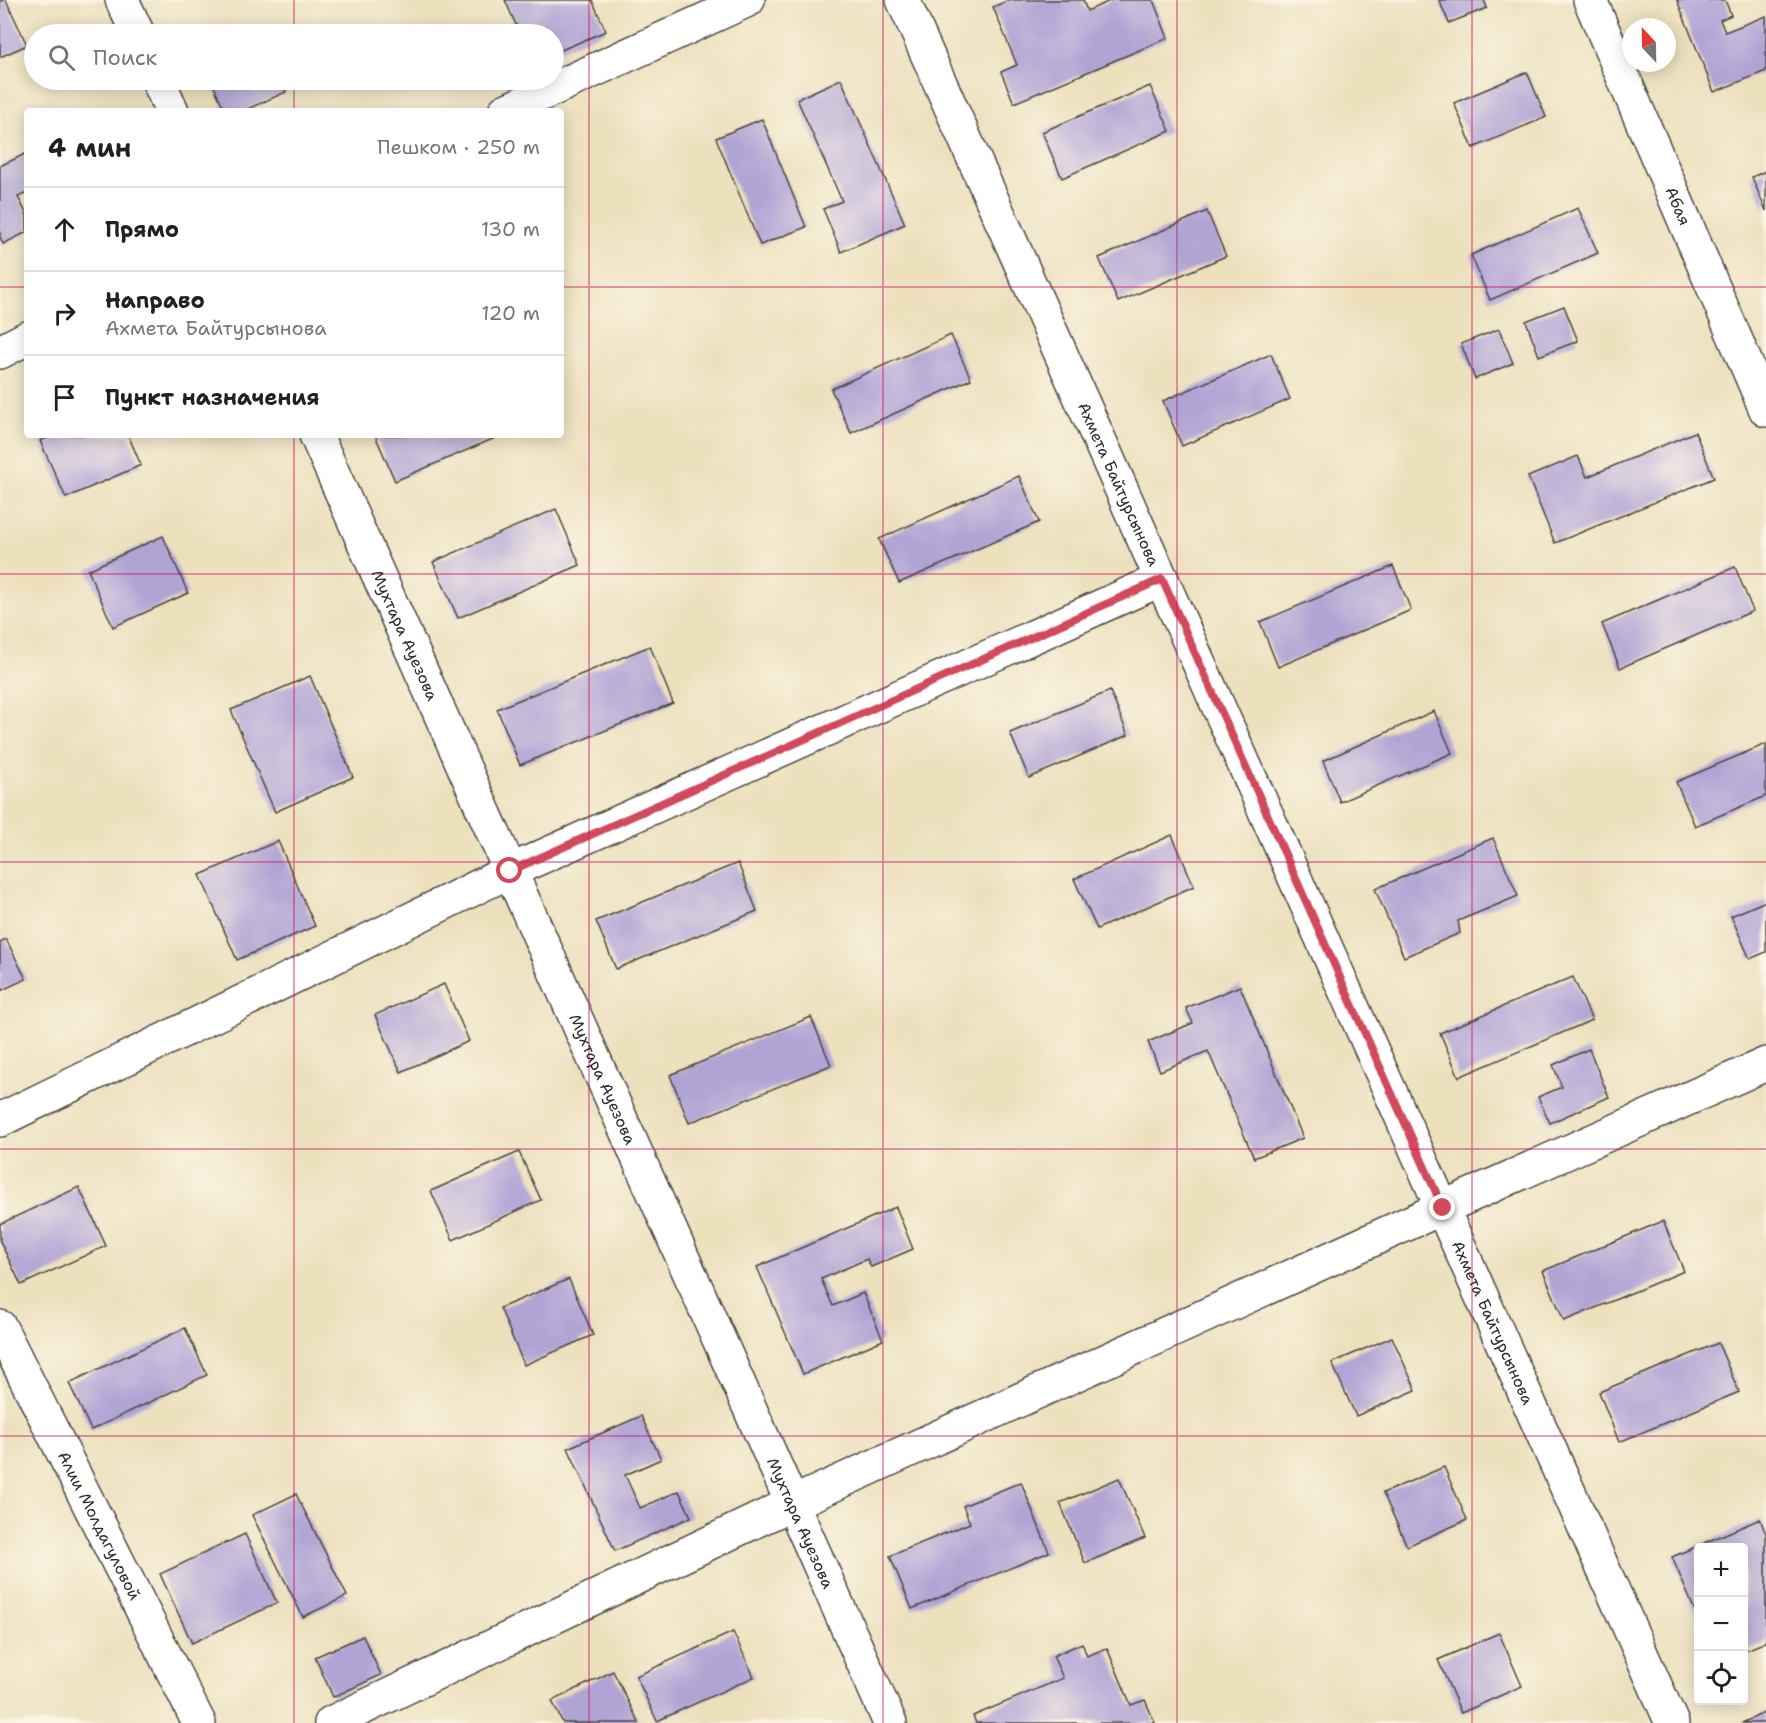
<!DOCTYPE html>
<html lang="ru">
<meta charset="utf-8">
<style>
:root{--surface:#fff;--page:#f6f6f6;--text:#202124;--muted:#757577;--line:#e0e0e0}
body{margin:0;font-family:"Shantell Sans",sans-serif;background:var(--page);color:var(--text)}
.controls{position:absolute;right:18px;bottom:18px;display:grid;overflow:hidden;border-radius:6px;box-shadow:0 3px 15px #0003}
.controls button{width:54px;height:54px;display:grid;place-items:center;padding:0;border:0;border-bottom:2px solid var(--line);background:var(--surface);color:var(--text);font:30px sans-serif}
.compass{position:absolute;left:1622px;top:18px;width:54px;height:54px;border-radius:50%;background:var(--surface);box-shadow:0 3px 15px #0003;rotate:338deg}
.stop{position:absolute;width:18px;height:18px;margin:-14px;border:4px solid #d1495b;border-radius:50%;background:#fff}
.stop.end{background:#d1495b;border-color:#fff;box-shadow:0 2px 6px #0008}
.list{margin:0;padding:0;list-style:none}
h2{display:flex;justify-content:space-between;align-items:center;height:78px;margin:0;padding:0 24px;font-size:26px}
h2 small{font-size:20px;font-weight:400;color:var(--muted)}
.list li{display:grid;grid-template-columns:39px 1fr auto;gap:18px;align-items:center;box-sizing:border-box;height:84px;padding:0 24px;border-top:2px solid var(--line)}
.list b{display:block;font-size:22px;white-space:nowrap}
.list p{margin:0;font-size:20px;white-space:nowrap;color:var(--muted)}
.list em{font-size:20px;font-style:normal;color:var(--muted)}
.icon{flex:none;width:33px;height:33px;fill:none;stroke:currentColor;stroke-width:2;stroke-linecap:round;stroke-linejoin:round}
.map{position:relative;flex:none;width:1766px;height:1723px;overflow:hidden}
.search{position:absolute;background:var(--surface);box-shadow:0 3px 15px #0003;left:24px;top:24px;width:540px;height:66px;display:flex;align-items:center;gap:15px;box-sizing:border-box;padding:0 21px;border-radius:33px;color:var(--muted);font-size:22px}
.panel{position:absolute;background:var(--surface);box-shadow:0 3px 15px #0003;left:24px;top:108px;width:540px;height:330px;border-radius:6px}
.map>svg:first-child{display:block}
</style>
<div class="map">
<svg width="1766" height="1723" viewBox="0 0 1766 1723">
<rect width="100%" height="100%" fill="#fcf5e5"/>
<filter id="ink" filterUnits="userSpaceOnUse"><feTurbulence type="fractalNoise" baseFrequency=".0167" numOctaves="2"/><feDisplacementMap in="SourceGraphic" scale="12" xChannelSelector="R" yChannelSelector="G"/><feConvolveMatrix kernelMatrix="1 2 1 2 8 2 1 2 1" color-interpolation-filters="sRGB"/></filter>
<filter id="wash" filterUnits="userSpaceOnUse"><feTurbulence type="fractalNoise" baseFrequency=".008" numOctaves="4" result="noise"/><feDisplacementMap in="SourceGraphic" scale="24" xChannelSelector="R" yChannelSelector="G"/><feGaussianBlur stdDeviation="1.35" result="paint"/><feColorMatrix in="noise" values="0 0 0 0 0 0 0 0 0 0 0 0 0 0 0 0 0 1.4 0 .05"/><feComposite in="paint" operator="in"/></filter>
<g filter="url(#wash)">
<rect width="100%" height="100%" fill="#ece0bd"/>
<g id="blocks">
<g fill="#b0a4d5">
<path d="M 6,0 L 27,45 L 0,57 L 0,1 Z"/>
<path d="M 505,0 L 592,0 L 606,31 L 554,53 L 554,34 L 520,34 Z"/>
<path d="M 1009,0 L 1083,0 L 1087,11 L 1112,0 L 1153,0 L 1168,38 L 1014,103 L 1001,72 L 1017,65 L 993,7 Z"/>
<path d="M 1439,0 L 1484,0 L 1487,8 L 1449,23 Z"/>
<path d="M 1677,0 L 1725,0 L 1731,15 L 1720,20 L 1725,32 L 1766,16 L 1766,71 L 1714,92 Z"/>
<path d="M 1527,72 L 1546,117 L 1473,148 L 1454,103 Z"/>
<path d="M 841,79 L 905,224 L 841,252 L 823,209 L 842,201 L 797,99 Z"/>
<path d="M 211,80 L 280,80 L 286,92 L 243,111 L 225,111 Z"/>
<path d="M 1150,86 L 1170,131 L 1062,178 L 1042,132 Z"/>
<path d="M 762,119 L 806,227 L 760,245 L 716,138 Z"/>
<path d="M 27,153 L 27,193 L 18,197 L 27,215 L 27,232 L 3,244 L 0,237 L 0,166 Z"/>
<path d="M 1766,171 L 1766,211 L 1752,177 Z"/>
<path d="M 1578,208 L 1598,253 L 1490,300 L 1471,255 Z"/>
<path d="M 1207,211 L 1226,256 L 1118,302 L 1099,258 Z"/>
<path d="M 1564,306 L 1578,341 L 1539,356 L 1526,321 Z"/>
<path d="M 1499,329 L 1513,363 L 1475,379 L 1461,344 Z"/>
<path d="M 951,335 L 971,379 L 851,433 L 831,389 Z"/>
<path d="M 1271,354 L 1290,399 L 1182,446 L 1163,401 Z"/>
<path d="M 1695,432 L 1714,478 L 1555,543 L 1528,477 L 1578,456 L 1587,477 Z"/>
<path d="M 54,435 L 128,435 L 141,465 L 66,498 L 40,441 Z"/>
<path d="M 375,435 L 502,435 L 395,481 Z"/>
<path d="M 1019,476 L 1039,522 L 899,583 L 879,539 Z"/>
<path d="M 556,509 L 580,565 L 458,618 L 433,562 Z"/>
<path d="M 163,536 L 188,593 L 113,627 L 88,570 Z"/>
<path d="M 1393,566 L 1411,610 L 1278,667 L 1260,622 Z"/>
<path d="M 1735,567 L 1753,611 L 1620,668 L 1602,624 Z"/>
<path d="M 650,646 L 673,703 L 520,765 L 497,709 Z"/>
<path d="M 310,676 L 353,777 L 275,812 L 231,710 Z"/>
<path d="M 1110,691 L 1128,735 L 1029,778 L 1010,733 Z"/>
<path d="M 1434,711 L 1452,753 L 1340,802 L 1323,761 Z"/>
<path d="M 1766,744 L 1766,796 L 1695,826 L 1676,782 Z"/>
<path d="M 1172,835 L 1194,886 L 1097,929 L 1074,879 Z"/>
<path d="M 1493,838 L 1518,896 L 1458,921 L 1460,933 L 1404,957 L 1375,889 Z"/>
<path d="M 278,841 L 315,926 L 237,960 L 200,875 Z"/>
<path d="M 738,863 L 757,911 L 616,969 L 596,921 Z"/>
<path d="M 1766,901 L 1766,952 L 1750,959 L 1731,916 Z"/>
<path d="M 6,939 L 26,979 L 0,991 L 0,942 Z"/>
<path d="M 1573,977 L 1592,1020 L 1459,1077 L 1440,1033 Z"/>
<path d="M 444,984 L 469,1041 L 401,1072 L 375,1015 Z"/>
<path d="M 1240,986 L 1303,1138 L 1254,1158 L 1208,1051 L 1160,1071 L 1148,1042 L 1193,1023 L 1186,1008 Z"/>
<path d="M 811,1017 L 831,1065 L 689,1123 L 670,1075 Z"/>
<path d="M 1589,1049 L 1609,1097 L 1550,1123 L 1538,1097 L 1562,1087 L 1553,1065 Z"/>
<path d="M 519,1152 L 541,1200 L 453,1240 L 431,1191 Z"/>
<path d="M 79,1187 L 106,1246 L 21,1285 L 0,1241 L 0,1224 Z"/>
<path d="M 896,1207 L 913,1249 L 871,1267 L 867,1259 L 821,1279 L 833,1306 L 863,1293 L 883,1340 L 803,1374 L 757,1267 Z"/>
<path d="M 1663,1221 L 1684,1271 L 1564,1321 L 1543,1271 Z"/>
<path d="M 569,1279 L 593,1335 L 524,1365 L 500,1308 Z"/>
<path d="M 185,1328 L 207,1375 L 91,1430 L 69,1383 Z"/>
<path d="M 1392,1337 L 1416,1390 L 1356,1416 L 1332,1363 Z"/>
<path d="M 1718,1343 L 1739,1392 L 1619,1442 L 1599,1392 Z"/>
<path d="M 641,1416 L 661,1459 L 625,1475 L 640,1508 L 679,1491 L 691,1517 L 615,1551 L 568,1448 Z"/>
<path d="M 1444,1467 L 1467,1520 L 1407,1546 L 1383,1493 Z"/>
<path d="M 1119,1478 L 1145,1538 L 1085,1563 L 1060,1503 Z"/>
<path d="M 1021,1482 L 1049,1552 L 912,1609 L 890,1556 L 970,1523 L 963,1506 Z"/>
<path d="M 296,1494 L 347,1596 L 303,1617 L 252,1515 Z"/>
<path d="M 1760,1519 L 1766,1534 L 1766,1642 L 1744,1651 L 1744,1548 L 1698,1548 L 1698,1618 L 1672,1557 Z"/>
<path d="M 245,1534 L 277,1603 L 192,1643 L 160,1574 Z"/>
<path d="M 733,1632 L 754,1677 L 657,1721 L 636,1676 Z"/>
<path d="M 1499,1633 L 1522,1686 L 1461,1713 L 1438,1660 Z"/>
<path d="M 363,1636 L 381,1675 L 333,1697 L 315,1657 Z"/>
<path d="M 1082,1643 L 1087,1656 L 1107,1648 L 1131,1705 L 1145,1700 L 1155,1723 L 976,1723 L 973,1716 L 1063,1678 L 1053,1656 Z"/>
<path d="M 613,1671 L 639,1723 L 563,1723 L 552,1701 Z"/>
<path d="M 1766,1712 L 1766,1723 L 1742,1723 Z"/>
</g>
</g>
</g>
<g filter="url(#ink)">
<use href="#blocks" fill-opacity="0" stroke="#484641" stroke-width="1.5"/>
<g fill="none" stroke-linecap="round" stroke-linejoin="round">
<defs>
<g id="minor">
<path d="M 122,0 L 138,34"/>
<path id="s1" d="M 903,0 L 1672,1723"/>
<path id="s2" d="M 1590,0 L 1766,410"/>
<path d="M 158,80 L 172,111"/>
<path d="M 505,111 L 748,0"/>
<path d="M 0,352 L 27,338"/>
<path id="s3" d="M 316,435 L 890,1723"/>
<path d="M 0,1120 L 510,871 L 1162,579"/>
<path id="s4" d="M 0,1327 L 199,1723"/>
<path d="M 331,1723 L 793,1503 L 1442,1208 L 1766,1064"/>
</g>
</defs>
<use href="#minor" stroke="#484641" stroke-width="36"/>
<use href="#minor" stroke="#fff" stroke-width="33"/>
</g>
</g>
<g fill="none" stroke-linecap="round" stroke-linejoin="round" filter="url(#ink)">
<path stroke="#d1495b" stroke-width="8" d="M 510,871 L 1162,579 L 1443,1208"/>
</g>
<path fill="none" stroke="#c2185b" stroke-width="1.5" stroke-opacity="0.55" d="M 294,0 L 294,34M 589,0 L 589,1723M 883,0 L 883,1723M 1177,0 L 1177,1723M 1472,0 L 1472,1723M 294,80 L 294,111M 0,287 L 27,287M 561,287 L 1766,287M 294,435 L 294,1723M 0,574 L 1766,574M 0,862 L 1766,862M 0,1149 L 1766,1149M 0,1436 L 1766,1436"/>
<g text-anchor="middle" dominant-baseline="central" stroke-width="5" stroke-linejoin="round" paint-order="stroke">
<g font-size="16" fill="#2b2b2b" stroke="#fcf5e5">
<text stroke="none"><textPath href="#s2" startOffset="224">Абая</textPath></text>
<text stroke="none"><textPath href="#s1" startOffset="530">Ахмета Байтурсынова</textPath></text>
<text stroke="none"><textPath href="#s3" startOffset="219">Мухтара Ауезова</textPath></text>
<text stroke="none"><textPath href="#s3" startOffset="705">Мухтара Ауезова</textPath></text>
<text stroke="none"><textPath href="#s1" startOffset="1448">Ахмета Байтурсынова</textPath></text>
<text stroke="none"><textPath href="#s3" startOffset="1191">Мухтара Ауезова</textPath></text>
<text stroke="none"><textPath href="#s4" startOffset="222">Алии Молдагуловой</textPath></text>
</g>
</g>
</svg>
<div class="controls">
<button>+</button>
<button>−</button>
<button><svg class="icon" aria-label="locate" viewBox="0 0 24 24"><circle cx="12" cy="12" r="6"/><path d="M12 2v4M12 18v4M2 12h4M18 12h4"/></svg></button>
</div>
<svg class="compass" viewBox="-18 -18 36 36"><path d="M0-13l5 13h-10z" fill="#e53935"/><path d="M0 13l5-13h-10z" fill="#757577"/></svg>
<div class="stop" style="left:510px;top:871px"></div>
<div class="stop end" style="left:1443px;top:1208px"></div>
<div class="search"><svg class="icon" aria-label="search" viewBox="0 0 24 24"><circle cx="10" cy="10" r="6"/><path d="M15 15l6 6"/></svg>Поиск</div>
<section class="panel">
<h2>4 мин<small>Пешком · 250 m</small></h2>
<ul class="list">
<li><svg class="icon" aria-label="ahead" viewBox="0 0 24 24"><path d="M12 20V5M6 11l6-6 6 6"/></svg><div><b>Прямо</b></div><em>130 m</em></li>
<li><svg class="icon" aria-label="right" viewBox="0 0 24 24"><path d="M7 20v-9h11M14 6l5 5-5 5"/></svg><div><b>Направо</b><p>Ахмета Байтурсынова</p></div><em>120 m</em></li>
<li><svg class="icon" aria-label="arrive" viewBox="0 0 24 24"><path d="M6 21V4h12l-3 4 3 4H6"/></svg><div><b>Пункт назначения</b></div></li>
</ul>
</section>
</div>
